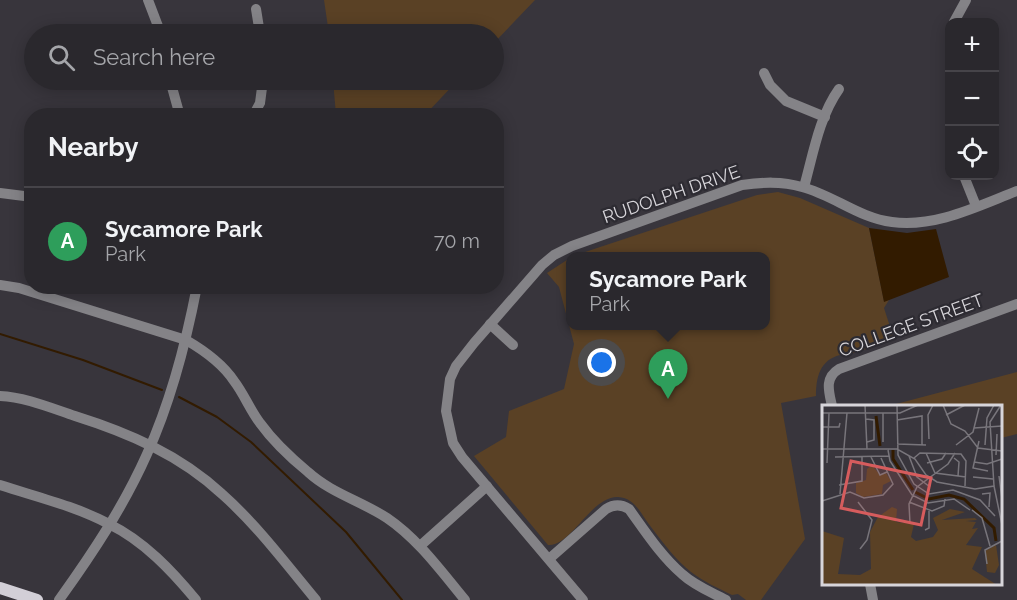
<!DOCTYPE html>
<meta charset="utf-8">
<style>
:root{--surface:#2a282d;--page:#323035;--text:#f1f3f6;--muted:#a5a6aa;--line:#464449;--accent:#8bbbb9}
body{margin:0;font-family:Raleway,sans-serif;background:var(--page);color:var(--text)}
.controls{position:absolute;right:18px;top:18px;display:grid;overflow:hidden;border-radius:12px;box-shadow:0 3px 15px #0003}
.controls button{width:54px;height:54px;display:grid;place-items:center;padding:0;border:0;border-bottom:2px solid var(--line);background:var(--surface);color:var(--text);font:30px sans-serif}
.you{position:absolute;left:602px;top:363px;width:21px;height:21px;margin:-15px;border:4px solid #fff;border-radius:50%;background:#1a73e8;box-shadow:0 0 0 9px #1a73e833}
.badge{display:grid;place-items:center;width:39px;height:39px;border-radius:50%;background:var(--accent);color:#fff;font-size:20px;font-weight:700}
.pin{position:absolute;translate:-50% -50px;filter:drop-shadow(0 2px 3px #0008)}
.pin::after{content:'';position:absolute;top:32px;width:21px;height:18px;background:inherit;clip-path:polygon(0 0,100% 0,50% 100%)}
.popup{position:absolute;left:566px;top:252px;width:204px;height:78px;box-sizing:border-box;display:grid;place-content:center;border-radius:12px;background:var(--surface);filter:drop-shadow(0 2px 4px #0005);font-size:20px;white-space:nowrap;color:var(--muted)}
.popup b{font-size:22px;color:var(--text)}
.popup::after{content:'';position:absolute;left:50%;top:100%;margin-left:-12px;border:12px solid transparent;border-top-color:var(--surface)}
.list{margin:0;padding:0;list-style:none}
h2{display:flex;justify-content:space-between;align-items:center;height:78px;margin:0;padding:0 24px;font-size:26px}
h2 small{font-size:20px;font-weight:400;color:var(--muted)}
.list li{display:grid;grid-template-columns:39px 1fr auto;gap:18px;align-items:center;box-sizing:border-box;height:108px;padding:0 24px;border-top:2px solid var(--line)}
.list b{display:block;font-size:22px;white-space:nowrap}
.list p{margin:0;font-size:20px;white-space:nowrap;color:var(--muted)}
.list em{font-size:20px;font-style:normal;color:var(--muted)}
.icon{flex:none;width:33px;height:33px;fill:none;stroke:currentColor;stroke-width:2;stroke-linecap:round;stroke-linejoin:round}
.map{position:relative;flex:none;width:1017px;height:600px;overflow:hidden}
.search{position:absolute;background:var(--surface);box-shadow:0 3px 15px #0003;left:24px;top:24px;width:480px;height:66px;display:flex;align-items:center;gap:15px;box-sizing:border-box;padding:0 21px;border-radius:33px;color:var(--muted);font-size:22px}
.panel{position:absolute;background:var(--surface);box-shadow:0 3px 15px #0003;left:24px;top:108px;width:480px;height:186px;border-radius:24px}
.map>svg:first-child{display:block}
</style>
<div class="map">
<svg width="1017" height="600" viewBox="0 0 1017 600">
<rect width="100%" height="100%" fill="#38353c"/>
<g fill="#5a4125">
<path d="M 324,0 L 535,0 L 494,43 L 494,34 L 329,34 Z"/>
<path d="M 333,80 L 458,80 L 424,116 L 336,115 Z"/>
<path d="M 778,192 L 800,198 L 869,228 L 884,301 L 889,300 L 884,308 L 894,339 C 881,343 867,349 854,353 C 849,354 845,354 840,355 C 820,360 816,377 816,396 L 781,403 L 805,539 L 761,600 L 746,600 L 738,594 L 732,595 C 718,588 704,582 691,572 C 676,560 663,543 651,527 C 641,515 636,498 618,497 C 591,496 571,547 548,545 L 474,456 L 506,437 L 509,411 L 564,389 L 574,344 L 559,287 L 547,273 L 570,258 L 570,326 L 765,326 L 765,256 L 573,256 L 757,195 Z"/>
<path d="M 1017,372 L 1017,434 L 1001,438 L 1000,406 L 896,406 L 896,404 Z"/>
</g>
<path fill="#321b00" d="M 869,228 L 907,233 L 936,229 L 949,277 L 884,302 Z"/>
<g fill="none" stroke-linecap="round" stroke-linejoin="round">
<g stroke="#321b00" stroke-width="2">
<path d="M 0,334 L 83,360 L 162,390"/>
<path d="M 179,397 L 217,417 L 251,442 L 346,532 L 402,600"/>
</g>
<g stroke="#848387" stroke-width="10">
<path d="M 148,0 L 161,34"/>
<path d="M 256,9 L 260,34"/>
<path d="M 954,22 L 966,0"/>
<path d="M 950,43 L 950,62"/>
<path d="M 764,73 L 770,85 L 786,101 L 825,117"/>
<path d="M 170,80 L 180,116"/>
<path d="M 253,116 L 260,103 L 263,80"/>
<path d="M 964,176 L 976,206"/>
<path d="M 804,187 C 813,155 819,117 839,89"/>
<path d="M 0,193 L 32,197"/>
<path d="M 29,197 L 32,182"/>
<path d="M 0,285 L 19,288 L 186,340 C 205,351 222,363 234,381 C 244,394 250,410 260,423 C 273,441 291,458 308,472 C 331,493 361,501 387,518 C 418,539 441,571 465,600"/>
<path d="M 490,324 L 513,345"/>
<path d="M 0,396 C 25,397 51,408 75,416 C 129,433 180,455 222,494 C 257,525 286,564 316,600"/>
<path d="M 832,406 C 829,392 824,378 839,369 L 1017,304"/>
<path d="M 0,485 C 37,497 75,506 109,524 C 144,541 172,571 196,600"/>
<path d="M 420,546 L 487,486"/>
<path d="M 549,559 L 606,509 C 614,504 621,504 629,509 C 645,531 661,556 682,574 C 695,586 711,592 726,600"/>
<path d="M 870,584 L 873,600"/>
<path d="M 59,600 C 92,554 124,506 147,454 C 171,401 186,343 197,286"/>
<path d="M 583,600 L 462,457 L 453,443 L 446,411 L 450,379 L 456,366 L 474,343 L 542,265 L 554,255 L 572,246 L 742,185 C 763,182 782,181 802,187 C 833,195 859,218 892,222 C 935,228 978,206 1017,191"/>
</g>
<path stroke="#d2cfd7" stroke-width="12" d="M 0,588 L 37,600"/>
</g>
<g text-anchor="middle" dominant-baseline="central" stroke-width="4.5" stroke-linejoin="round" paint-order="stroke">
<g font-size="18" fill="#d7d5da" stroke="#2d2b32">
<text transform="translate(671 194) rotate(-19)">RUDOLPH DRIVE</text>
<text transform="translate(911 325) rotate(-20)">COLLEGE STREET</text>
</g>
</g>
<g transform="translate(822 405)">
<rect width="180" height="180" fill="#38353c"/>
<path d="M 50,60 L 58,70 L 64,68 L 69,76 L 61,80 L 60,89 L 41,92 L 34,88 L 34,78 L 44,75 L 45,64 ZM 70,102 L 75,104 L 74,117 L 92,119 L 89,132 L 94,136 L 111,132 L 116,125 L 111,113 L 128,104 L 143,107 L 120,115 L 153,113 L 155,115 L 144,116 L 154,117 L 150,124 L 156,123 L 144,140 L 160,142 L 150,164 L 175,180 L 0,180 L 0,126 L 22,133 L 16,169 L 38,170 L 49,164 L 48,127 L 56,112 ZM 174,140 L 177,160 L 173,168 L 165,167 L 163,146 Z" fill="#5a4125"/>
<path fill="none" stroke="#321b00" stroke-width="3" d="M 54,11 L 58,41M 71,45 L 71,54 L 91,85M 93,87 L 107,94 L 127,90 L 142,94 L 172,123 L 174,136"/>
<path fill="none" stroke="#78757b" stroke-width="1.5" d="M 43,0 L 45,44M 61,0 L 80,0M 75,0 L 76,50 L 92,79 L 107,89 L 131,85 L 158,95 L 173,111M 121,0 L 129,19 L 143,26 L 156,43 L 180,46M 0,8 L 78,8 L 96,0M 61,8 L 61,37M 124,10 L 143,0M 44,14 L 52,15 L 52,35 L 45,37M 75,15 L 100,11 L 100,40M 0,22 L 17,22 L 18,18M 152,23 L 180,21M 107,34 L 106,10 L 111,0M 157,36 L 151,63 L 166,66M 75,39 L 104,40M 134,40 L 151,27 L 157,3M 163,40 L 165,13 L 172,0M 0,44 L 75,44 L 93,54 L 104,70 L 115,77 L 153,84 L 172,81 L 168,17 L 179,0M 66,45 L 68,56 L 90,90 L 106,98 L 132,94 L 148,105M 104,48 L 113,68 L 144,72M 174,50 L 175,29M 87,51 L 95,72 L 108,82M 13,52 L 67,51M 49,52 L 58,70 L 65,67M 92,53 L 98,48 L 139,49 L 144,56 L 143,81M 132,53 L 137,57 L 136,71M 152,57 L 165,59 L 180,54M 5,58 L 7,8M 105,58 L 120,54 L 124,48M 177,71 L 180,94M 151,72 L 171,74M 17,80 L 40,76 L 40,51M 172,81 L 180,120M 18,89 L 25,8M 160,89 L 168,88 L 167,102M 0,96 L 28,87 L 42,93 L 61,90 L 71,79 L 59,53M 36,97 L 50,115 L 45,135 L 38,144M 87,97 L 110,106 L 122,101 L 123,94M 150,105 L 160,113 L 168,141M 88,118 L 87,99 L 95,82 L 126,59 L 133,48M 103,125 L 107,123 L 107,106M 165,159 L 163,145 L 180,136"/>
<path fill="#d65c5d" fill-opacity="0.15" stroke="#d65c5d" stroke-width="3" d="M 29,56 L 109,73 L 99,120 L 19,103 Z"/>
<rect width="180" height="180" fill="none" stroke="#d7d5da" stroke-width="3"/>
</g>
</svg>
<div class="controls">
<button>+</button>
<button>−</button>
<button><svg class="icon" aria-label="locate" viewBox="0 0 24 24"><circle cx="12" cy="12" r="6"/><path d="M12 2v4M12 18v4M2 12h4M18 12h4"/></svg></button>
</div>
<div class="you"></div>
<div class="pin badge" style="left:668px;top:399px;background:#2e9e5b">A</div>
<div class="popup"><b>Sycamore Park</b>Park</div>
<div class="search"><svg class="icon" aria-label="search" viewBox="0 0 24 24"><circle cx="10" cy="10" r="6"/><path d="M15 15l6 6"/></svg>Search here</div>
<section class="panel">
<h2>Nearby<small></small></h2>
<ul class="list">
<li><span class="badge" style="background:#2e9e5b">A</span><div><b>Sycamore Park</b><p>Park</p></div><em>70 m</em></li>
</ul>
</section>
</div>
